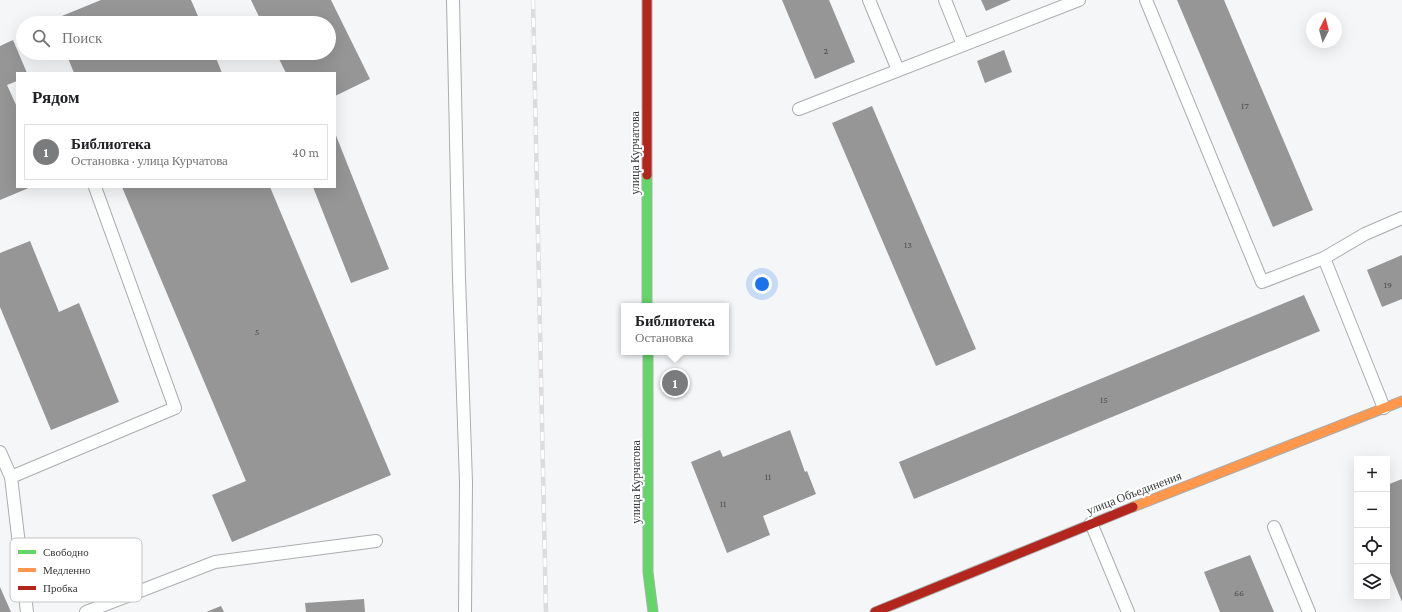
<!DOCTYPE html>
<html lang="ru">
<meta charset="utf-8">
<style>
:root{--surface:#fff;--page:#f2f2f2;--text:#202124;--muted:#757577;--line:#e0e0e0;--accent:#7a7b7c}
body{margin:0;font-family:"Crimson Pro",serif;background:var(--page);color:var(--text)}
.controls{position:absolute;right:12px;bottom:12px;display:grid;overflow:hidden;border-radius:0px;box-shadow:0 4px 16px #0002}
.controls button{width:36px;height:36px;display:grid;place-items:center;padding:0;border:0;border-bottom:1px solid var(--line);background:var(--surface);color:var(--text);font:20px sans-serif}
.compass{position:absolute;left:1306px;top:12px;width:36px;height:36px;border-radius:50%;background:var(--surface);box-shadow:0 4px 16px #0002;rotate:6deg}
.you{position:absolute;left:762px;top:284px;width:14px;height:14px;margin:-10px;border:3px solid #fff;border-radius:50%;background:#1a73e8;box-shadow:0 0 0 6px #1a73e833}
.badge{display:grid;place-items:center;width:26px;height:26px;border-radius:50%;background:var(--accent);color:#fff;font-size:13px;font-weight:700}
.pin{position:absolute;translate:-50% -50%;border:2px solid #fff;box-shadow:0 1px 4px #0006}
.popup{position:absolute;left:621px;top:303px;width:108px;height:52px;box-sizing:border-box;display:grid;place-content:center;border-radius:0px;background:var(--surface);filter:drop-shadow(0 1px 3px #0005);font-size:13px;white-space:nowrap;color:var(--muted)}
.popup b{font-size:15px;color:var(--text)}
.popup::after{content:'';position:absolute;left:50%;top:100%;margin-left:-8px;border:8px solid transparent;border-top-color:var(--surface)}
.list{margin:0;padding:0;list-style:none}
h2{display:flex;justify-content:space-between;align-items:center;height:52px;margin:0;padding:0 16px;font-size:17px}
h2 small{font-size:13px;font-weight:400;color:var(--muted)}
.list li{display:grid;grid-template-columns:26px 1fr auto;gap:12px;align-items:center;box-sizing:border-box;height:56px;margin:0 8px 8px;padding:0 8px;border:1px solid var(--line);border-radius:0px}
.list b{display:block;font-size:15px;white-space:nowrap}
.list p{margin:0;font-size:13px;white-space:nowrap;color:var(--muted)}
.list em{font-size:13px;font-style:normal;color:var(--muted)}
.icon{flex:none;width:22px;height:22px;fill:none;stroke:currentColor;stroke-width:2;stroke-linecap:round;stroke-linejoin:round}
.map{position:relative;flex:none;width:1402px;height:612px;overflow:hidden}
.search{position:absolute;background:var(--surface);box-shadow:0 4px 16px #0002;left:16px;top:16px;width:320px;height:44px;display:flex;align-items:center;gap:10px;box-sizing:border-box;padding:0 14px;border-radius:22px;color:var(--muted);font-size:15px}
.panel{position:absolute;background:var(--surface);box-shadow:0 4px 16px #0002;left:16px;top:72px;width:320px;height:116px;border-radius:0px}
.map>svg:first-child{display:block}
</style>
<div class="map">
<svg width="1402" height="612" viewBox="0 0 1402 612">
<rect width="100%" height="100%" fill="#f4f6f8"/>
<g fill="#969697">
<path d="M 101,0 L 191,0 L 201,23 L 53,23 L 52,20 Z"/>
<path d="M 251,0 L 331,0 L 370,79 L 335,96 L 335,73 L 286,73 L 276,53 L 329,53 L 329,23 L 262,23 Z"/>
<path d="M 782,0 L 829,0 L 855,62 L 815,79 Z"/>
<path d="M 981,0 L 1011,0 L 986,11 Z"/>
<path d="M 1177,0 L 1224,0 L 1313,210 L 1273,227 Z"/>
<path d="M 13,40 L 27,73 L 17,73 L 17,81 L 7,85 L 17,107 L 17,187 L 31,187 L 0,200 L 0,46 Z"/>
<path d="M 1004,50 L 1012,72 L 985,83 L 977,61 Z"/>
<path d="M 66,53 L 214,53 L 222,73 L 74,73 Z"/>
<path d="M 872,106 L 976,349 L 936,366 L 832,123 Z"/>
<path d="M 335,133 L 389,269 L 351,283 L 313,187 L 335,187 Z"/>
<path d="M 122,187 L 270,187 L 391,475 L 232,542 L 212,495 L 246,481 Z"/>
<path d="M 30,241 L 59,312 L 79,303 L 119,402 L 51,430 L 0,307 L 0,253 Z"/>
<path d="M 1402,255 L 1402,299 L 1382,307 L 1367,270 Z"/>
<path d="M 1304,295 L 1320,331 L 914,499 L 899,462 Z"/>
<path d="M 790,430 L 805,472 L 807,471 L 816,494 L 763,516 L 770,535 L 727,553 L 691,462 L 720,450 L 723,457 Z"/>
<path d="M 1402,479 L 1402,602 L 1387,565 L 1387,485 Z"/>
<path d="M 1250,555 L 1274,612 L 1220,612 L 1204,572 Z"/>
<path d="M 0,587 L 11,612 L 0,612 Z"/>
<path d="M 364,599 L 365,612 L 306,612 L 305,603 Z"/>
<path d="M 221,606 L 224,612 L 206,612 Z"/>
</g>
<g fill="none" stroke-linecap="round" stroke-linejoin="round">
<defs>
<g id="lane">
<path d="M 453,0 L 459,278 L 466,482 L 465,612"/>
<path d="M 869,0 L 898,70"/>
<path d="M 945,0 L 963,45"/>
<path d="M 1146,0 L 1262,282 L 1324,258 L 1384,408"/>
<path d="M 799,109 L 1079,0"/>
<path d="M 1324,258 L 1365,234 L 1402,218"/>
<path d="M 0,452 L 11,477 L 27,612"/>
<path d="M 11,477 L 175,408 L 95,187"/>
<path d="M 1091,523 L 1128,612"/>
<path d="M 1274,527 L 1309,612"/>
<path d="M 86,612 L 215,562 L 376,541"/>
</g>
<g id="fast">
<path d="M 647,175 L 647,306"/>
<path d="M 648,352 L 648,572 L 653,612"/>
</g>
<path id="slow" d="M 1133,507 L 1402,401"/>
<g id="jam">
<path d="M 647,0 L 647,175"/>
<path d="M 875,612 L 1133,507"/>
</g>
</defs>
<use href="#lane" stroke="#abacad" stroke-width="14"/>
<use href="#fast" stroke="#abacad" stroke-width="11"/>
<use href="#slow" stroke="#abacad" stroke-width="11"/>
<use href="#jam" stroke="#abacad" stroke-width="11"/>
<use href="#lane" stroke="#fdfefe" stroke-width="12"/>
<use href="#fast" stroke="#63d668" stroke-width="9"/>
<use href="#slow" stroke="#ff974d" stroke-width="9"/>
<use href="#jam" stroke="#b3261e" stroke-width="9"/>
<defs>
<path id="rail" d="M 533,0 L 546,612"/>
</defs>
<use href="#rail" stroke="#dcdcdd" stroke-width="4.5"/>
<use href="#rail" stroke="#fff" stroke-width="3" stroke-dasharray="9" stroke-linecap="butt"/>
</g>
<g text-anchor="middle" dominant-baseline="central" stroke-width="4" stroke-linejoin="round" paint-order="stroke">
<g font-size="10" fill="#505051">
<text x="826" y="50">2</text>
<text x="1245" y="105">17</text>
<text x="908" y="244">13</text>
<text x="1388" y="284">19</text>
<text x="257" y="331">5</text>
<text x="1104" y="399">15</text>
<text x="768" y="476">11</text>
<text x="723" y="503">11</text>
<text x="1239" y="592">66</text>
</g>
<g font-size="12" fill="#38393a" stroke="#fff">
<text transform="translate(635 153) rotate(-90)">улица Курчатова</text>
<text transform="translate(636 482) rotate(-90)">улица Курчатова</text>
<text transform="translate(1134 493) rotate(-21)">улица Объединения</text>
</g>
</g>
<rect x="10" y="538" width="132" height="64" rx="6" fill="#fff" stroke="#c3c4c4" stroke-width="1"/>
<rect x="18" y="550" width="18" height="4" fill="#63d668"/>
<rect x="18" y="568" width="18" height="4" fill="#ff974d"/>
<rect x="18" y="586" width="18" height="4" fill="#b3261e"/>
<g font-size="11" fill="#38393a">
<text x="43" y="556">Свободно</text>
<text x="43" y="574">Медленно</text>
<text x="43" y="592">Пробка</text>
</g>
</svg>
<div class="controls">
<button>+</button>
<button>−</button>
<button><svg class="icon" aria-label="locate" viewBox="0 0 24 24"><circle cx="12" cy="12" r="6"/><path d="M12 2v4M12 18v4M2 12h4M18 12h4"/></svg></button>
<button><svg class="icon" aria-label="layers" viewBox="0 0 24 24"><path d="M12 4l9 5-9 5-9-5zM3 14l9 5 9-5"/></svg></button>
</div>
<svg class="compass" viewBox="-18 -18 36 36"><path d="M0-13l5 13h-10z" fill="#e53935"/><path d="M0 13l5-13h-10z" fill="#757577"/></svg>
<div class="you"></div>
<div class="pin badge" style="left:675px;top:383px">1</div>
<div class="popup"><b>Библиотека</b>Остановка</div>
<div class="search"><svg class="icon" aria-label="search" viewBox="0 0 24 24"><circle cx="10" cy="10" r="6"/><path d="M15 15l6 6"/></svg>Поиск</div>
<section class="panel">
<h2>Рядом<small></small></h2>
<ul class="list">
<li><span class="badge">1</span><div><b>Библиотека</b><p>Остановка · улица Курчатова</p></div><em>40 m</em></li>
</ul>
</section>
</div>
